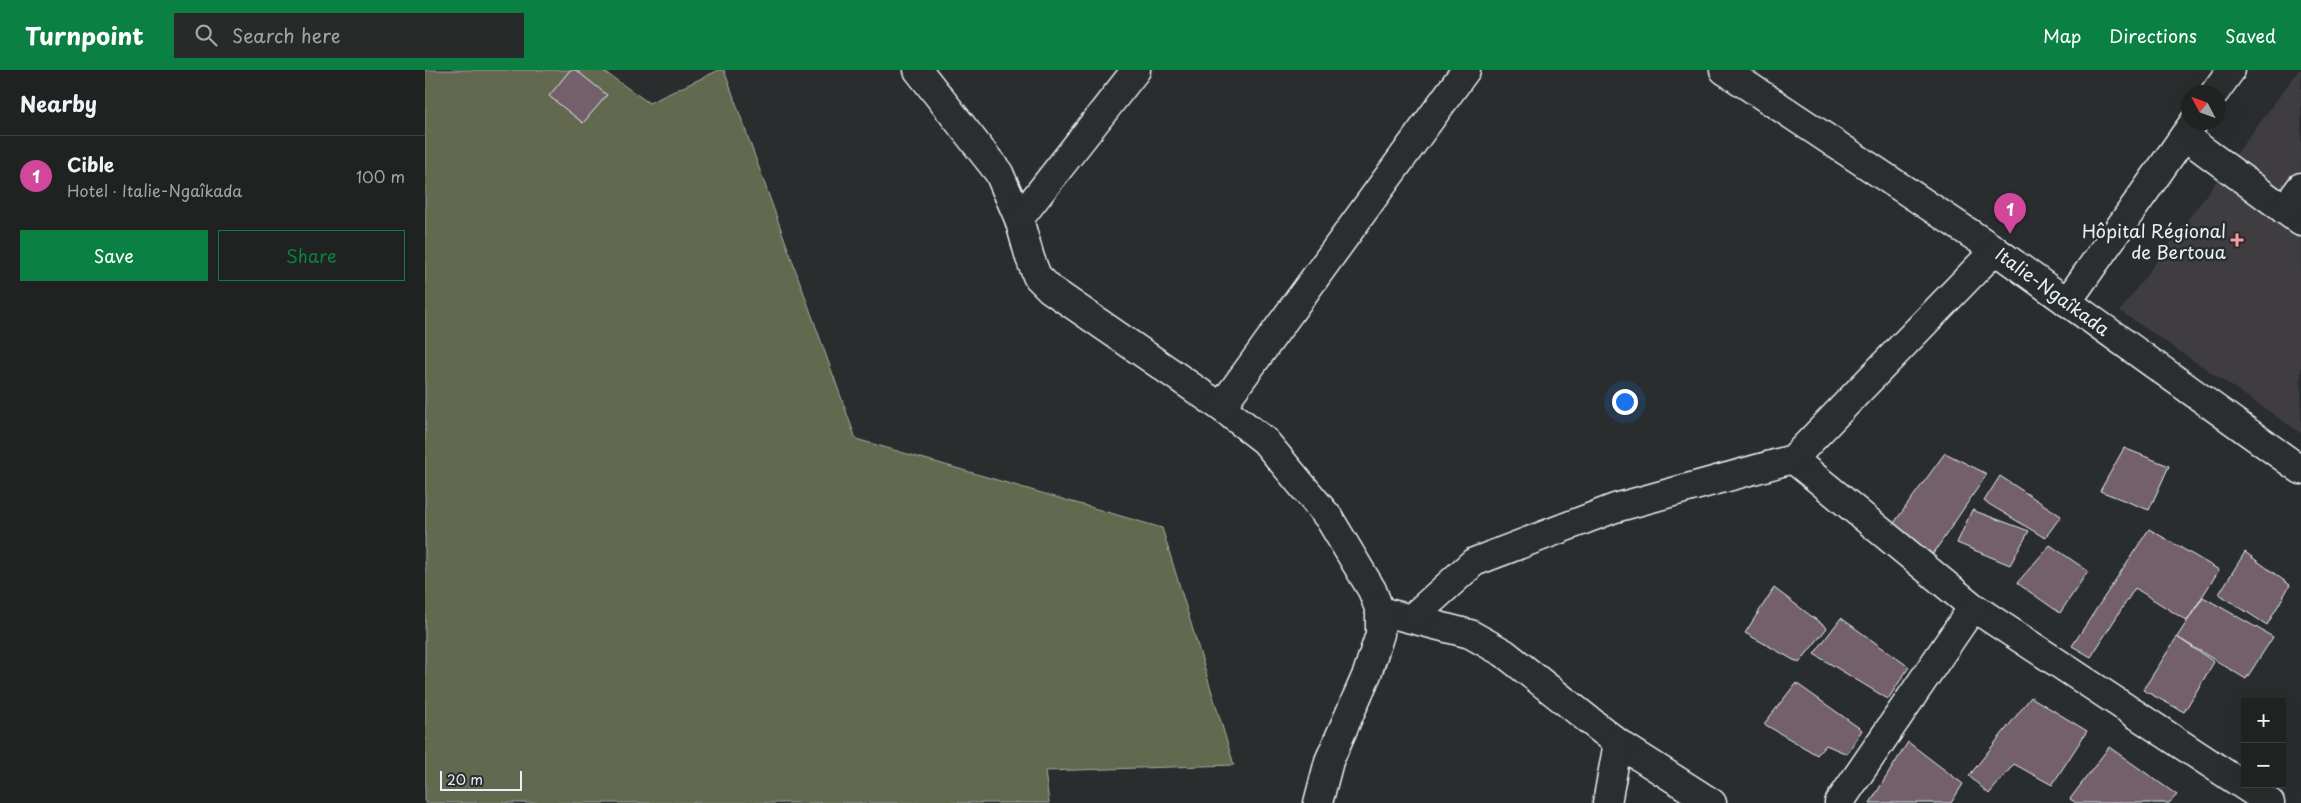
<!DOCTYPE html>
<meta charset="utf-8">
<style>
:root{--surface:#202222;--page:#282a2a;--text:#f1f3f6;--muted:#a2a4a5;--line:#3d3f40;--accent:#0b8043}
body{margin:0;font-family:"Playpen Sans",sans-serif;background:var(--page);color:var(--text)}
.controls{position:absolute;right:15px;bottom:15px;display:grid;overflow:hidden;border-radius:0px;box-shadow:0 5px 20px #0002}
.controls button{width:45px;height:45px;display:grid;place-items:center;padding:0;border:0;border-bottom:1px solid var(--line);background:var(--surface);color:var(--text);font:25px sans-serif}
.compass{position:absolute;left:1756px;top:15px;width:45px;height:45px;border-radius:50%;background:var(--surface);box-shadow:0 5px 20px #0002;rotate:311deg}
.scale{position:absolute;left:15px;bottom:12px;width:82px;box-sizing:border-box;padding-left:5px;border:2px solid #e8f1f8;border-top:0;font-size:14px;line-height:18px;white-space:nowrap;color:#e8f1f8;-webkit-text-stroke:4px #2a2d2e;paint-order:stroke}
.you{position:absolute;left:1199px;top:331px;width:18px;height:18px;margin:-12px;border:4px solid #fff;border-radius:50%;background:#1a73e8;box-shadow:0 0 0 8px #1a73e833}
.badge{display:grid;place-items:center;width:32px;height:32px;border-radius:50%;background:var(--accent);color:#fff;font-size:16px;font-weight:700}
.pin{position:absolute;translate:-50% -41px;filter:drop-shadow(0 1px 2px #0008)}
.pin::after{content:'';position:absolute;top:26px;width:18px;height:15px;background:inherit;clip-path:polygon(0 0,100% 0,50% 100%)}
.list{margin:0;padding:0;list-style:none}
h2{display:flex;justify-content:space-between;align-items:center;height:65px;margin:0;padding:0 20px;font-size:21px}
h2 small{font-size:16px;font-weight:400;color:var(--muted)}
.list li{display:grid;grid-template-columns:32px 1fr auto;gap:15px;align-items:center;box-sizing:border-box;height:80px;padding:0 20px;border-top:1px solid var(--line)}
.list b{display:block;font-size:19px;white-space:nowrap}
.list p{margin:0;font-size:16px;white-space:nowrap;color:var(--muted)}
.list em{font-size:16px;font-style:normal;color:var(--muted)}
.actions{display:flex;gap:10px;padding:15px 20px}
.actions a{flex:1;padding:11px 0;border:1px solid var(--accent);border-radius:0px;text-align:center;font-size:18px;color:var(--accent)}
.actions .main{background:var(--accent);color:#fff}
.icon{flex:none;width:28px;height:28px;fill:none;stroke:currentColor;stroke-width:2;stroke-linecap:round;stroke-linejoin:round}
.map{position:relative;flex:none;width:1876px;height:733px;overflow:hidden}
header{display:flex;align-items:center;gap:30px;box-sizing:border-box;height:70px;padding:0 25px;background:var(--accent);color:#fff}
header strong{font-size:24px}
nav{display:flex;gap:28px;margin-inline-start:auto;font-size:18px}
.search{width:350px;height:45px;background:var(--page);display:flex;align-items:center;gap:12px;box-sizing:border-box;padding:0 18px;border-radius:0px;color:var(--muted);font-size:19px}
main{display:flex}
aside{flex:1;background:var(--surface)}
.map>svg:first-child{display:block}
</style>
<header>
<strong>Turnpoint</strong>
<div class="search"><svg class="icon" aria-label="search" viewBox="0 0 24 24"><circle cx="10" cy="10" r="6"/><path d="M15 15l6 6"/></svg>Search here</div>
<nav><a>Map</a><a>Directions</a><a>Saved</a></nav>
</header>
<main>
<aside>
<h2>Nearby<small></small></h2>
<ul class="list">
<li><span class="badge" style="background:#d1479c">1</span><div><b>Cible</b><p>Hotel · Italie-Ngaîkada</p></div><em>100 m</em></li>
</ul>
<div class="actions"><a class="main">Save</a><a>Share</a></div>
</aside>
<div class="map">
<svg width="1876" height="733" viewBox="0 0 1876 733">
<rect width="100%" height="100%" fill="#2a2d2e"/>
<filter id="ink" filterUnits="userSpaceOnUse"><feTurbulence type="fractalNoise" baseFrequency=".02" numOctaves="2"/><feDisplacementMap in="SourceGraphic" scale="10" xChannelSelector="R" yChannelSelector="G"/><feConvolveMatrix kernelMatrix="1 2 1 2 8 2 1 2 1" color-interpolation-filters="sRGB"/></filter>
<g filter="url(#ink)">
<path fill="#403d40" d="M 1874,0 L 1876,0 L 1876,363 L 1695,241 Z"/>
<path fill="#62694f" stroke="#a5ada4" d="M 0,0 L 177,0 L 224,33 L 294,0 L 299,0 L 431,369 L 737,458 L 809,695 L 620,701 L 624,733 L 0,733 Z"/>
<g fill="#73616a" stroke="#e8f1f8">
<path d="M 145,0 L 151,0 L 182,25 L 158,53 L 124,26 Z"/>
<path d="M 1699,378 L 1744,396 L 1724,440 L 1675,421 Z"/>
<path d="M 1520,383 L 1562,404 L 1508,484 L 1466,457 Z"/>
<path d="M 1575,406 L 1636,446 L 1620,468 L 1559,431 Z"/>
<path d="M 1547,440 L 1604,461 L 1585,495 L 1532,473 Z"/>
<path d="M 1724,459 L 1794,500 L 1762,551 L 1710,518 L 1666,587 L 1647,576 Z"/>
<path d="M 1625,475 L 1663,501 L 1635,543 L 1592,513 Z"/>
<path d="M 1820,482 L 1865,515 L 1842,555 L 1794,524 Z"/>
<path d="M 1349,518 L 1402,558 L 1374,593 L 1320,563 Z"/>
<path d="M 1778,527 L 1848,567 L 1821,609 L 1752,567 Z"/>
<path d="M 1416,548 L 1484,597 L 1463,629 L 1389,584 Z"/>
<path d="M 1752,567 L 1789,592 L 1759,642 L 1718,620 Z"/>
<path d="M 1371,613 L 1437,660 L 1422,684 L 1401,675 L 1392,685 L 1339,654 Z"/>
<path d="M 1606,627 L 1662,661 L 1627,715 L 1589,694 L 1564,724 L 1544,706 Z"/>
<path d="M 1483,672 L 1538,714 L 1526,733 L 1445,733 Z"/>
<path d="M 1684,677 L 1752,725 L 1744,733 L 1651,733 L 1645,729 Z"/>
</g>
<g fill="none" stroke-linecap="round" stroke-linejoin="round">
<defs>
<g id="minor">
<path d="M 493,0 L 574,103 L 594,149 L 605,188 L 612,206 L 625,219 L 796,337 L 840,371 L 904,448 L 947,520 L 955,541 L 1045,564 L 1079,583 L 1193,673 L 1287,733"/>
<path d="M 1299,0 L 1570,180 L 1876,400"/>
<path d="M 1790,22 L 1806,0"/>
<path d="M 1759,66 L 1876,152"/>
<path d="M 1859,140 L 1876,117"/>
<path d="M 594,149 L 711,0"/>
<path d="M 1642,232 L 1769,52"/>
<path d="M 796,337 L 1041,0"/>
<path d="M 1368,389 L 1548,537 L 1845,733"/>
<path d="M 987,548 L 1049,492 L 1190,438 L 1368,389 L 1570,180"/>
<path d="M 893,733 L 904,691 L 942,604 L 955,564 L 955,541"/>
<path d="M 1182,733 L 1193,673"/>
<path d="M 1414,733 L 1548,537"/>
</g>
</defs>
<use href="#minor" stroke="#e8f1f8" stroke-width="31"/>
<use href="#minor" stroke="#2a2d2e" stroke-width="28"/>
</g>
</g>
<path fill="#ff9aa2" stroke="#2a2d2e" stroke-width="2" d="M1809.5 162.5h5v5h5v5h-5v5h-5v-5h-5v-5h5z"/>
<g text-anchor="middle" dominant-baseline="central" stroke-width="5" stroke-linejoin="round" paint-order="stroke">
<g font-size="18" fill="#e8f1f8" stroke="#2a2d2e" text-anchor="end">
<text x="1801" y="160">Hôpital Régional<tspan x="1801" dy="21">de Bertoua</tspan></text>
</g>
<g font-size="18" fill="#e8f1f8" stroke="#2a2d2e">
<text transform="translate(1628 221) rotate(36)">Italie-Ngaîkada</text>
</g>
</g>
</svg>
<div class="controls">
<button>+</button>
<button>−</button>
</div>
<svg class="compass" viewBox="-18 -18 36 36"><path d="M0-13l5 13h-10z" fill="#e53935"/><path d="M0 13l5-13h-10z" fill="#a2a4a5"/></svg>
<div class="scale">20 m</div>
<div class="you"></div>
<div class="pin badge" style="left:1585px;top:164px;background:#d1479c">1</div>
</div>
</main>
